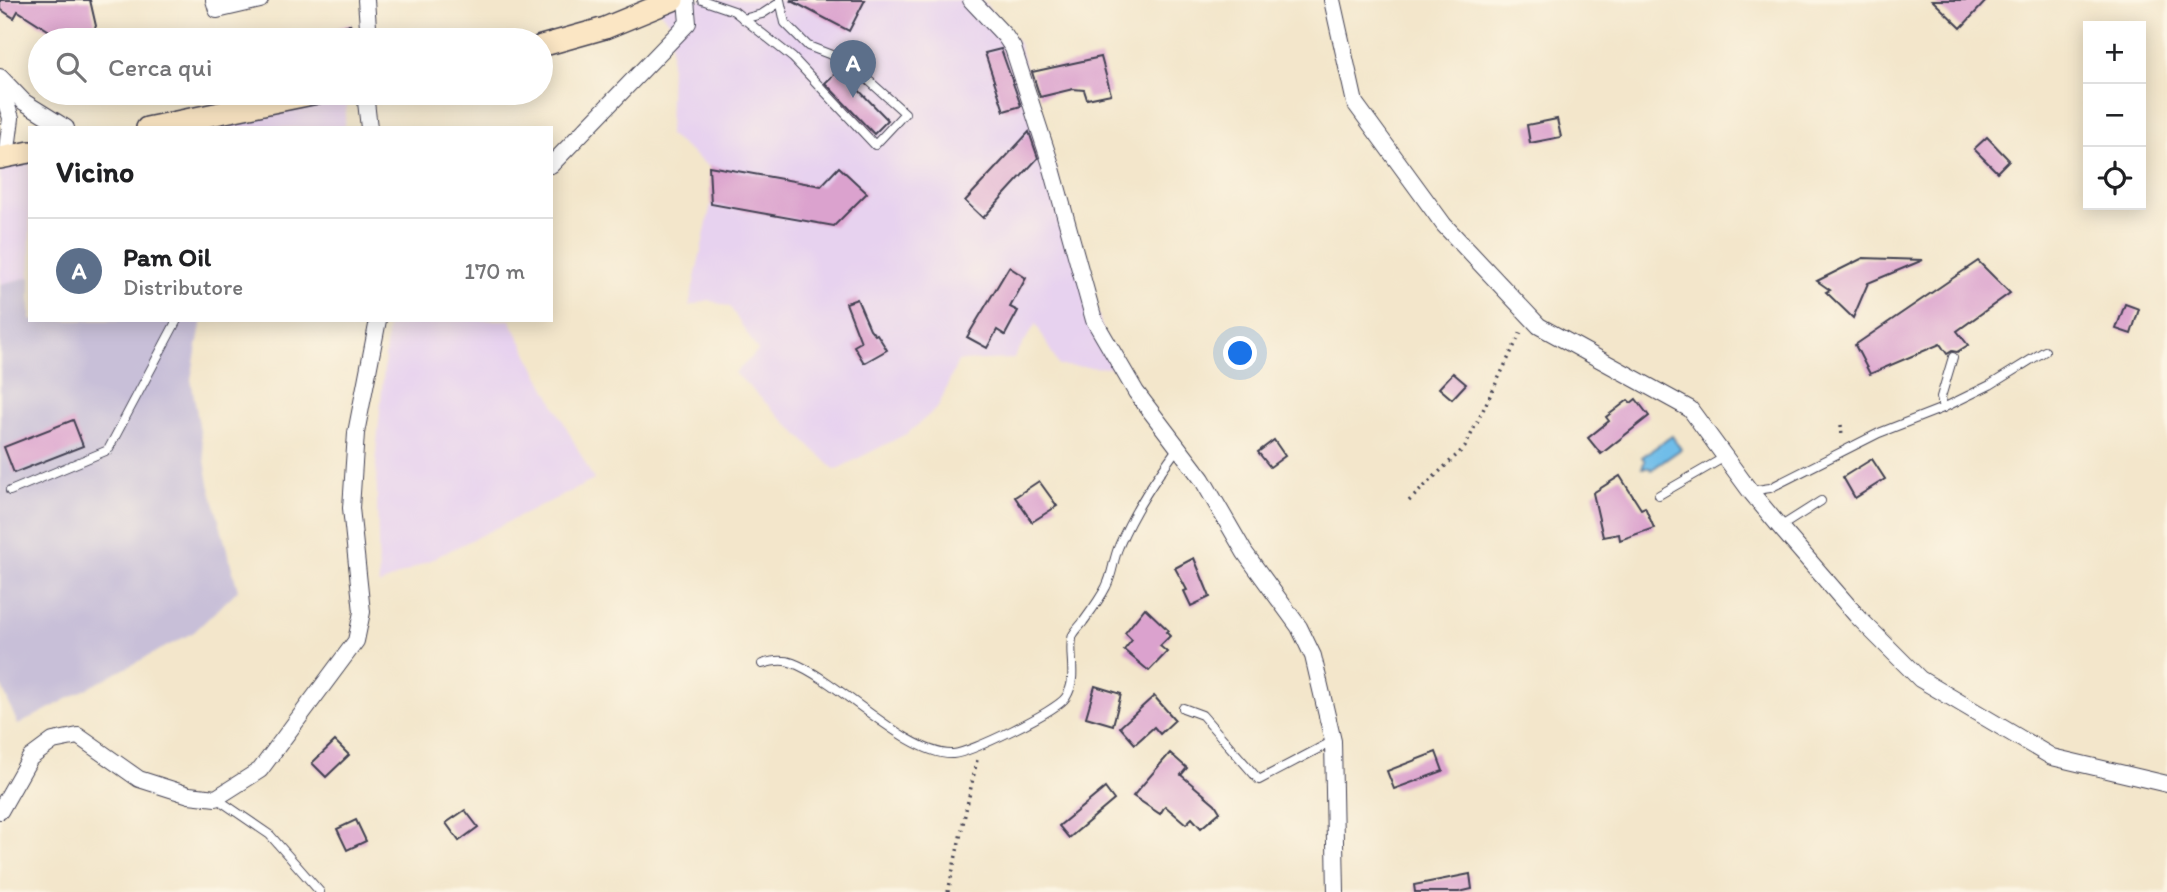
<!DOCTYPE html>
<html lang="it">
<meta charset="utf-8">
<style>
:root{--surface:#fff;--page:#f2f2f2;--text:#202124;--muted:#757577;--line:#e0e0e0;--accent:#d93025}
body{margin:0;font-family:Itim,sans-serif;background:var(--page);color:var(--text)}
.controls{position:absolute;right:21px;top:21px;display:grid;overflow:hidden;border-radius:0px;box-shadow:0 4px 18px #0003}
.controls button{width:63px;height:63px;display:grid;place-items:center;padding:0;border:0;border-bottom:2px solid var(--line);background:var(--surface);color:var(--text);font:35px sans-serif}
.you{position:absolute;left:1241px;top:354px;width:24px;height:24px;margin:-18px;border:5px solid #fff;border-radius:50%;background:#1a73e8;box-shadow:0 0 0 10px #1a73e833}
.badge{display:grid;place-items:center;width:46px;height:46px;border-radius:50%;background:var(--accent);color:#fff;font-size:23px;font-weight:700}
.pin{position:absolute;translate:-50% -58px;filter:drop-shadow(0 2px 4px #0008)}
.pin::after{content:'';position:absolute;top:37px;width:24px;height:21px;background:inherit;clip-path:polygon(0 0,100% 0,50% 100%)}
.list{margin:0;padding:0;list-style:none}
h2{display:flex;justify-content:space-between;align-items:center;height:91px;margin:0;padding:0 28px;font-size:30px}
h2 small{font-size:23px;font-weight:400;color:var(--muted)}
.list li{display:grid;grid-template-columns:46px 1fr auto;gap:21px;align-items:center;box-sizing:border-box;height:105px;padding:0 28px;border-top:2px solid var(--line)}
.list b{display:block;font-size:26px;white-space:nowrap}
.list p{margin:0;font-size:23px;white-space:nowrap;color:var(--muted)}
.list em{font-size:23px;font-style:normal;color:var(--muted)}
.icon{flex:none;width:38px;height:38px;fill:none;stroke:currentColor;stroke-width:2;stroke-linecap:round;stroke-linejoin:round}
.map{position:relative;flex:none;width:2167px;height:892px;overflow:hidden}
.search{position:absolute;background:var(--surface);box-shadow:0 4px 18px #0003;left:28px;top:28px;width:525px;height:77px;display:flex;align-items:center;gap:18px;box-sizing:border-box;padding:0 24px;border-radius:38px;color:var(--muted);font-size:26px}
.panel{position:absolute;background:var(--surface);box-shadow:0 4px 18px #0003;left:28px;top:126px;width:525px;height:196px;border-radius:0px}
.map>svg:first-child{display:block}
</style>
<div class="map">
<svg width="2167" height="892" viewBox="0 0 2167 892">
<rect width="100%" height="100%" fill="#fcf5e5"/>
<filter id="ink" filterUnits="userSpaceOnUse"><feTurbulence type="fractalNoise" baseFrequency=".0143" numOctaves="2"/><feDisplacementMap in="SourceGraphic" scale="14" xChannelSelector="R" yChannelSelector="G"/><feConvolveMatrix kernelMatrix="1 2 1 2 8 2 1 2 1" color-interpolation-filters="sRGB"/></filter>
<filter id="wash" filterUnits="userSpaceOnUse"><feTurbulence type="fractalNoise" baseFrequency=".00686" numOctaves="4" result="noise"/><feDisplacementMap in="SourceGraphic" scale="28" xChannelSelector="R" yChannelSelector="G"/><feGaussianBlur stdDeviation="1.57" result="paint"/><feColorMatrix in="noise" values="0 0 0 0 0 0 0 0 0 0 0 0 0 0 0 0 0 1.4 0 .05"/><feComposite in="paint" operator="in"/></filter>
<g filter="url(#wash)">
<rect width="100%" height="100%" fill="#f3e6cb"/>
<g fill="#e7d2ef">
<path d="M 649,0 L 982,0 L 1018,42 L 1114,368 L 1059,366 L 1036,324 L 1013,359 L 958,361 L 938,407 L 908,433 L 835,470 L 735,373 L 758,351 L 730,307 L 708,300 L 689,306 L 711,204 L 709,167 L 669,135 L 672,24 Z"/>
<path d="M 348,96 L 344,128 L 192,128 Z"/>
<path d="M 30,161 L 30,277 L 0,284 L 0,167 Z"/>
<path d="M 391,320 L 510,320 L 594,480 L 379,585 L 376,454 L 388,324 Z"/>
</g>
<path fill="#c8bfd8" d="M 30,277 L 30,320 L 202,320 L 191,379 L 209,484 L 238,590 L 194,632 L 18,725 L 0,682 L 0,284 Z"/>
<path fill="#6fbde9" stroke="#487092" stroke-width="2" d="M 1672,436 L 1681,449 L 1651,470 L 1650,468 L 1642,468 L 1645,461 L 1642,457 Z"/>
<g id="blocks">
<g fill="#dba2ce">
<path d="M 0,0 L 90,0 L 96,26 L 87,40 L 68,30 L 62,39 L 18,11 L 14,18 L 0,9 Z"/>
<path d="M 790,0 L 865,0 L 849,31 Z"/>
<path d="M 1932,0 L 1987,0 L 1961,28 Z"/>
<path d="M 350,24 L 355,40 L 310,40 L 309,37 Z"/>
<path d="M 1001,49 L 1021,106 L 1004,111 L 985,53 Z"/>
<path d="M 1101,57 L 1111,94 L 1087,99 L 1084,90 L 1073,89 L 1040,97 L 1032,72 Z"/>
<path d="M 839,70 L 888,120 L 874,134 L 825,83 Z"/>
<path d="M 1557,119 L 1561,137 L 1530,143 L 1527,125 Z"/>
<path d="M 1029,132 L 1038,158 L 983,218 L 965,201 Z"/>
<path d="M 1987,137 L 2009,160 L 1997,172 L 1974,149 Z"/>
<path d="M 709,166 L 821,186 L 839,167 L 867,193 L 834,226 L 711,204 Z"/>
<path d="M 1863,258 L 1923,260 L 1868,283 L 1853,318 L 1826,292 L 1830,290 L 1817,281 Z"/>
<path d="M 1978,261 L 2010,293 L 1957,331 L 1968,345 L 1957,352 L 1952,351 L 1947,354 L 1940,344 L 1870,374 L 1855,345 Z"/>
<path d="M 1009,267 L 1026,278 L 1010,307 L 1018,311 L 1005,335 L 997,330 L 987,348 L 967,337 Z"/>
<path d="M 857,299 L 870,329 L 875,335 L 877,334 L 887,350 L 864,363 L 854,346 L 861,342 L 846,303 Z"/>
<path d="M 2125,304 L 2139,309 L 2131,334 L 2116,329 Z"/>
<path d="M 1453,373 L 1466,384 L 1452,399 L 1439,388 Z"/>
<path d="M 1636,399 L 1649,416 L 1601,454 L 1588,438 L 1609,421 L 1606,417 L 1628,400 L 1631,403 Z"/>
<path d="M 73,420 L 83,446 L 14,473 L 4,447 Z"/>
<path d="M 1274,440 L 1285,456 L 1270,467 L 1258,452 Z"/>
<path d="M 1872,459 L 1885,479 L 1855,498 L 1843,477 Z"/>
<path d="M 1620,476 L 1641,509 L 1645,507 L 1654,528 L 1620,540 L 1619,534 L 1603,537 L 1593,493 Z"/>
<path d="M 1039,481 L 1057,506 L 1032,522 L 1015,497 Z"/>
<path d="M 1194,558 L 1210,597 L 1191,606 L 1184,591 L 1187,590 L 1175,568 Z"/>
<path d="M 1145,608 L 1168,630 L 1166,632 L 1170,636 L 1160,646 L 1167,652 L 1149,671 L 1124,650 L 1132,640 L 1125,633 Z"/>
<path d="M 1095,686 L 1121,694 L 1113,725 L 1086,717 Z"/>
<path d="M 1154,696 L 1175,720 L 1160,734 L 1154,727 L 1135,744 L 1120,727 Z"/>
<path d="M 335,741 L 349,755 L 326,777 L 312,763 Z"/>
<path d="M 1436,752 L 1443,771 L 1394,789 L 1387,771 Z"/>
<path d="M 1170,753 L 1187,768 L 1181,775 L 1215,804 L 1220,812 L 1201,828 L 1192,818 L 1186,824 L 1165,806 L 1160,814 L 1133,796 Z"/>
<path d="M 1105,788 L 1114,800 L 1069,838 L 1059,826 Z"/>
<path d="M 465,810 L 478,827 L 459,841 L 446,823 Z"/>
<path d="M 356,820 L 366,841 L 347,850 L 337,829 Z"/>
<path d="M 1470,874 L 1472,889 L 1459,892 L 1415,892 L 1414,885 Z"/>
</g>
</g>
</g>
<g filter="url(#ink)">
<use href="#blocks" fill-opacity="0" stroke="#413f51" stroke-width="2"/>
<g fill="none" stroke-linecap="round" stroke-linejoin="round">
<defs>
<g id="service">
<path d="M 702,0 L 734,11 L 793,58 L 875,145 L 905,113 L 847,61 L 808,46 L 785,23 L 780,0"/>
<path d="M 743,19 L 762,14 L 779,3"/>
<path d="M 1943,408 L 1941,397 L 1953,357"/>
<path d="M 10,491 L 108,450 L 177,320"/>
<path d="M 1750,491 L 1770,488 L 1879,433 L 1943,408 L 1990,385 L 2045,351"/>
<path d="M 1659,495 L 1725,457"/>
<path d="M 1780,527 L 1821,501"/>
<path d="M 762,664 C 772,661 783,659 793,663 C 838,680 908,756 953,754 C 970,753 1057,711 1066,697 C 1079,677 1067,651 1073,635 C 1075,631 1080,626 1083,622 C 1091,611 1100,599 1106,587 C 1113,574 1113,559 1119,546 C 1134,510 1156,478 1179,446"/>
<path d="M 1183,708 L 1202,715 L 1259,780 L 1333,741"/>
<path d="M 216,798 L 270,835 L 320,892"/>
</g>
<g id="minor">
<path d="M 214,0 L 217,10 L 260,0"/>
<path d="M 366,0 L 369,40"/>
<path d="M 971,0 L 1005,36 L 1013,48 L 1051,165 L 1094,320 L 1136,392 L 1202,479 L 1245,553 L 1299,627 L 1313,656 L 1333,741 L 1336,892"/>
<path d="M 1332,0 L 1355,103 L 1444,225 L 1539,326 L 1690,409 L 1750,491 L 1780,527 L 1857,616 L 1920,679 L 2052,757 L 2167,784"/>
<path d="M 0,77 L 24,102 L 66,128"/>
<path d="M 0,86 L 11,118 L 6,157"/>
<path d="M 365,93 L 369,128"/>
<path d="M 551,165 L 688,23 L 686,0"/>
<path d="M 0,811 L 30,758 L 53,741 L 78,736 L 139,779 L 189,795 L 216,798 L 260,770 L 356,641 L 362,612 L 351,508 L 356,433 L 378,320"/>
</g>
<g id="secondary">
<path d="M 541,46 L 605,28 L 673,0"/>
<path d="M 147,128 L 317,93"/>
<path d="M 0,158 L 30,152"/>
</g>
</defs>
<use href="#service" stroke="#413f51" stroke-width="10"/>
<use href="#minor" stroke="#413f51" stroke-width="18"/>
<use href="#secondary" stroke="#413f51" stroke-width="24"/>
<g stroke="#413f51" stroke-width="3.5" stroke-dasharray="2 5" stroke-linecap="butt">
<path d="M 1841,425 L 1842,437"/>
<path d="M 1409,501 L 1465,447 L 1522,330"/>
<path d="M 948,892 L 977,760"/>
</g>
<use href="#service" stroke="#fff" stroke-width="8"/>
<use href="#minor" stroke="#fff" stroke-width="16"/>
<use href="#secondary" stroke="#fbe6c4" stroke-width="21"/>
</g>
</g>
</svg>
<div class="controls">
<button>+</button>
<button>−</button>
<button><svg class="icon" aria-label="locate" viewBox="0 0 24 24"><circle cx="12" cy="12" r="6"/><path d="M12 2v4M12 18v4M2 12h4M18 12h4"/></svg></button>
</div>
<div class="you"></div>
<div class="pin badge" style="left:853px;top:98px;background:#5c6f8a">A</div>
<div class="search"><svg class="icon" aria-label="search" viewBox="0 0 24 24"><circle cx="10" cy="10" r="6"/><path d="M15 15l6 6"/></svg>Cerca qui</div>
<section class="panel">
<h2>Vicino<small></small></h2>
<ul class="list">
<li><span class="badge" style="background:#5c6f8a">A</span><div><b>Pam Oil</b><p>Distributore</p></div><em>170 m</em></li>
</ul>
</section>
</div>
